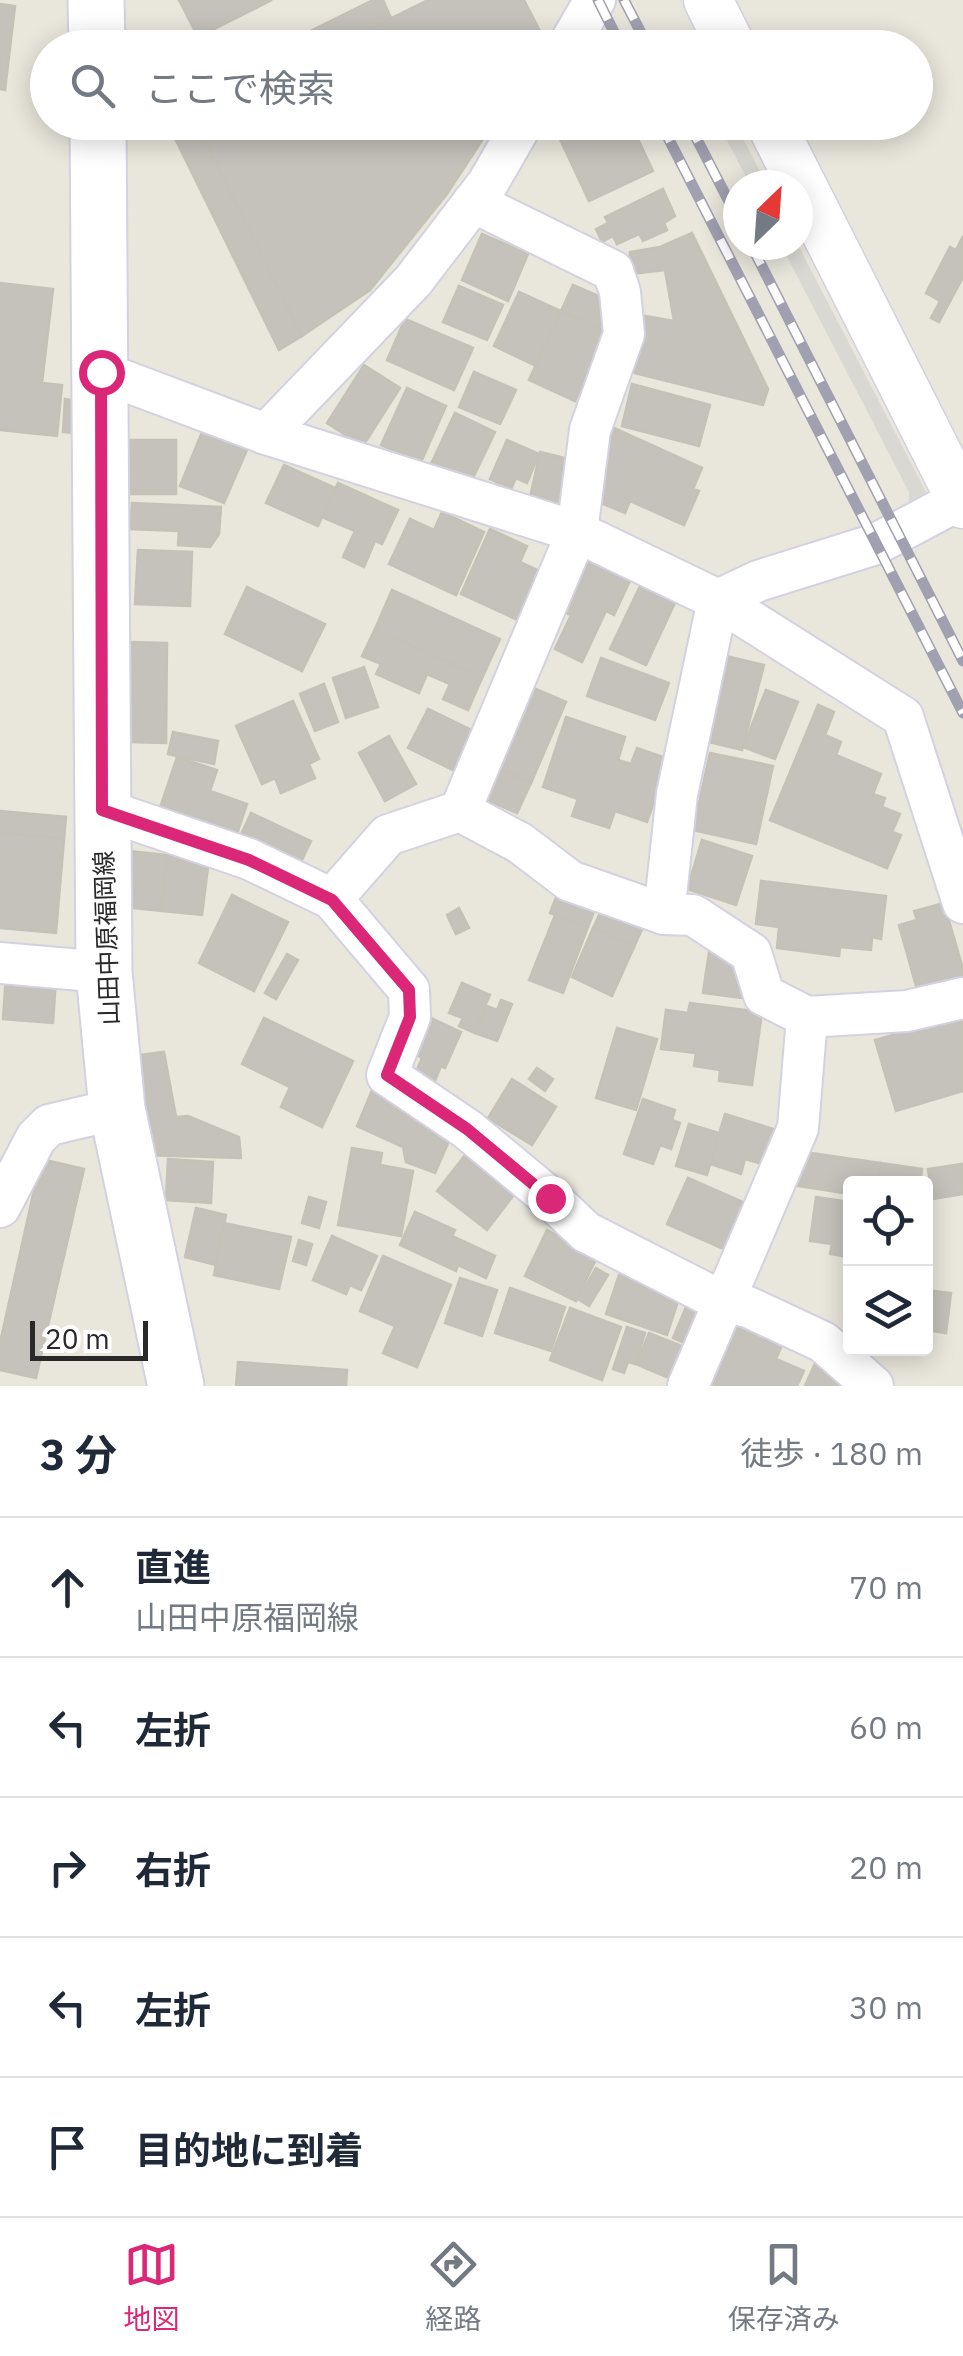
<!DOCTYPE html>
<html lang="ja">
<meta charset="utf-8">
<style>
:root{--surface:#fff;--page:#f2f2f3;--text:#1f2937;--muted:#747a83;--line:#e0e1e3;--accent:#db2777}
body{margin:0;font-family:"IBM Plex Sans","Noto Sans JP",sans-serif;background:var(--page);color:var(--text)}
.controls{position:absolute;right:30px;bottom:30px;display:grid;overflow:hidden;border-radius:10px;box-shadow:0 5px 25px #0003}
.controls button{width:90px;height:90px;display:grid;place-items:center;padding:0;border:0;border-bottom:2px solid var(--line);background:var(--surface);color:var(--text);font:50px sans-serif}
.compass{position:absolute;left:723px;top:170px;width:90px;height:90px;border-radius:50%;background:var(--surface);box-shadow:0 5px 25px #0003;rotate:25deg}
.scale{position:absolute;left:30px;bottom:25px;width:118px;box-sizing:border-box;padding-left:10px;border:5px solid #292929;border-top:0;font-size:28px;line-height:35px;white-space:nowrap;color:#292929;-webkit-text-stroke:8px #fff;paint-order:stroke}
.stop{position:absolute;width:30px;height:30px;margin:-22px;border:8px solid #db2777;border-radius:50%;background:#fff}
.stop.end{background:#db2777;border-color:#fff;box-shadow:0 2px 10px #0008}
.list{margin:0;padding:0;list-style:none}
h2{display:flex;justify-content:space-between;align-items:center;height:130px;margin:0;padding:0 40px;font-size:42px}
h2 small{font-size:32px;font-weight:400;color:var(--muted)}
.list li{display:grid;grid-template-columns:65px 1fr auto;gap:30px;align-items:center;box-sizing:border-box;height:140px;padding:0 40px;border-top:2px solid var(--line)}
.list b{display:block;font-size:38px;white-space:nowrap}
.list p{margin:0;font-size:32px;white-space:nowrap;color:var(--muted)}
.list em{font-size:32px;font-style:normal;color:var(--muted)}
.icon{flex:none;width:55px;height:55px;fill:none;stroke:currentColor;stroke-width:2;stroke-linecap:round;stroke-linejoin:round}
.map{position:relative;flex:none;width:963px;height:1386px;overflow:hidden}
.search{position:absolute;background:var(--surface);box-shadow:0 5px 25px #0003;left:30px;right:30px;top:30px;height:110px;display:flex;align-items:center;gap:25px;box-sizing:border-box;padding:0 35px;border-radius:55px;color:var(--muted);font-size:38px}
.sheet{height:830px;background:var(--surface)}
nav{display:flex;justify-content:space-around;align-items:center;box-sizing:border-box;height:140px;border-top:2px solid var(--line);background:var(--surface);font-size:28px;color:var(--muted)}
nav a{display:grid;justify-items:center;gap:5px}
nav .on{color:var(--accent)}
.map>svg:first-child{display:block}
</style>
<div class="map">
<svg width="963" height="1386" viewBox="0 0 963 1386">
<rect width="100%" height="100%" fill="#e9e6dc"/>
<g fill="#dad8d2">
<path d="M 718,123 L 735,123 L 767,185 L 750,185 Z"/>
<path d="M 781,245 L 798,245 L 926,492 L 925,496 L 909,504 L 909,492 Z"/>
</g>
<g fill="#c5c2bc" stroke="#c4c2b6" stroke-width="2.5">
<path d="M 179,0 L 272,0 L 198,37 Z"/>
<path d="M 373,0 L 383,0 L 391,18 L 331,48 L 276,48 Z"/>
<path d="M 428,0 L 524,0 L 541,33 L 533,48 L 331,48 Z"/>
<path d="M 0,4 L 15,6 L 5,90 L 0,89 Z"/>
<path d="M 167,122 L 196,122 L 302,336 L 279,350 Z"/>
<path d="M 196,122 L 494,122 L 447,194 L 370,290 L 302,336 Z"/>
<path d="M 552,122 L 630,122 L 653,171 L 589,201 Z"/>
<path d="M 663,189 L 675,216 L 664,223 L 667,230 L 643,241 L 639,234 L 617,244 L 613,236 L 602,242 L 596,229 L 608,223 L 605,217 Z"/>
<path d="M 692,233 L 768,389 L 763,405 L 618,369 L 639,315 L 674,321 L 665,270 L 630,274 L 630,252 L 660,247 Z"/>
<path d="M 482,234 L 528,254 L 508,301 L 462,280 Z"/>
<path d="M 963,236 L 963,277 L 939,322 L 931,318 L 940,301 L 926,293 L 950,247 L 956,250 Z"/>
<path d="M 0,283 L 53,289 L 42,383 L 62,385 L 57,436 L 0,430 Z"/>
<path d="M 573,285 L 612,302 L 600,328 L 561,311 Z"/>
<path d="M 459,286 L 503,305 L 487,340 L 443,322 Z"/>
<path d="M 519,292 L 561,311 L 536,366 L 494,346 Z"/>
<path d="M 561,311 L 607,332 L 575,401 L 529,380 Z"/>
<path d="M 405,319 L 473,348 L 454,390 L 387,360 Z"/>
<path d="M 364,365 L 400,388 L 363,446 L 327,423 Z"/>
<path d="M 474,372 L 516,390 L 500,424 L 459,407 Z"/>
<path d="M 632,384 L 710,405 L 699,446 L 622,426 Z"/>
<path d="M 407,388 L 446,406 L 421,462 L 381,445 Z"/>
<path d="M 65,399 L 75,401 L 73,433 L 63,432 Z"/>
<path d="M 455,413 L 495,432 L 471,482 L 431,464 Z"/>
<path d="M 614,428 L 702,468 L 693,489 L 699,491 L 684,525 L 630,501 L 625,513 L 601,503 L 606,493 L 588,484 Z"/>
<path d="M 202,432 L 247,450 L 224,503 L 180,486 Z"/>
<rect x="129" y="440" width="47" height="54"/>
<path d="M 507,440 L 539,454 L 527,483 L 516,478 L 511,489 L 490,479 Z"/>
<path d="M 540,452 L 573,460 L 561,509 L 529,502 Z"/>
<path d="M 284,465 L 335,488 L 318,526 L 266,503 Z"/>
<path d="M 338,483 L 398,510 L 382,544 L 375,541 L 364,567 L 343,557 L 355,531 L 322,517 Z"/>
<path d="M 132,503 L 221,507 L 219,534 L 210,547 L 178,545 L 179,531 L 130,529 Z"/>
<path d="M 442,512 L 484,532 L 456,595 L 389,564 L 410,519 L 434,530 Z"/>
<path d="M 490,529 L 527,546 L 520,562 L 542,572 L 520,621 L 461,594 Z"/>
<path d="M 138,550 L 192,552 L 190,606 L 135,604 Z"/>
<path d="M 591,555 L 633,574 L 614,615 L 606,611 L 582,662 L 555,649 L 571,615 L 564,612 Z"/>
<path d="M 643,580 L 678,596 L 646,665 L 610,649 Z"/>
<path d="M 247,587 L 325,624 L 302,671 L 225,634 Z"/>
<path d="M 392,590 L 500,639 L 482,678 L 375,629 Z"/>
<path d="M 375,629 L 482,678 L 468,710 L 443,699 L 450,684 L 427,674 L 419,693 L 376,674 L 381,664 L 362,656 Z"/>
<path d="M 127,642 L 167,643 L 166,743 L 126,742 Z"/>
<path d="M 722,655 L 764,665 L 742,750 L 701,740 Z"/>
<path d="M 601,658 L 669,683 L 655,720 L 587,696 Z"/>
<path d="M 364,667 L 378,707 L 346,718 L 333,678 Z"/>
<path d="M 324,684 L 338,722 L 315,731 L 300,694 Z"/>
<path d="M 524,684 L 566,702 L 531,783 L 489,764 Z"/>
<path d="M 766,690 L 798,702 L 775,759 L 743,747 Z"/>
<path d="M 293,701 L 319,759 L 309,764 L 315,778 L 281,793 L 275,778 L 262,784 L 236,726 Z"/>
<path d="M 818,705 L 834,712 L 825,735 L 841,742 L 836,755 L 881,774 L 873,794 L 885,798 L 882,807 L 900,814 L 892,832 L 901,835 L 887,868 L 770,820 Z"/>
<path d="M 428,709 L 478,733 L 459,773 L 408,748 Z"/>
<path d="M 566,717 L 625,737 L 618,760 L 631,764 L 637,748 L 669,759 L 647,822 L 615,811 L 609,828 L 572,816 L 578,799 L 543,787 Z"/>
<path d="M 173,732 L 218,741 L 214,764 L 168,754 Z"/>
<path d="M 389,736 L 416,784 L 385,801 L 359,753 Z"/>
<path d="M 710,753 L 773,766 L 756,844 L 693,830 Z"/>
<path d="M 177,757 L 217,770 L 210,791 L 247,804 L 236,837 L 159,811 Z"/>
<path d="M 489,764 L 531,783 L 517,813 L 475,795 Z"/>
<path d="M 0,811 L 66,817 L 64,839 L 0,833 Z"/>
<path d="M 251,813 L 311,841 L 297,870 L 238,841 Z"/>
<path d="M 0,833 L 64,839 L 56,933 L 0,928 Z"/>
<path d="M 702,840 L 752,856 L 736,905 L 687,889 Z"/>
<path d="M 129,851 L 167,855 L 161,911 L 122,907 Z"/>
<path d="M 167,855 L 209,859 L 202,915 L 161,911 Z"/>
<path d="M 761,881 L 886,896 L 881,939 L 872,937 L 871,950 L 840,947 L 839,956 L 777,948 L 779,927 L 756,924 Z"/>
<path d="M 561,884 L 599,899 L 588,927 L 550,913 Z"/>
<path d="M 232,895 L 288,922 L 254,991 L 199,963 Z"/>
<path d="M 944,903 L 963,969 L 963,991 L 921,1004 L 899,925 L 917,920 L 914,911 Z"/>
<path d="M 603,907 L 644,925 L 634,947 L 593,928 Z"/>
<path d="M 459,908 L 469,928 L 456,934 L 447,915 Z"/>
<path d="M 555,915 L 588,927 L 563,993 L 529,980 Z"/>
<path d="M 593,928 L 634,947 L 612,996 L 572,977 Z"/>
<path d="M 709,952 L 748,957 L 743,998 L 703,993 Z"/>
<path d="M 287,954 L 298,960 L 276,999 L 265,993 Z"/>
<path d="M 6,975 L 56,978 L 53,1023 L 3,1019 Z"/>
<path d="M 462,983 L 490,995 L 473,1032 L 459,1026 L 463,1018 L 449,1013 Z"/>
<path d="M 501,1000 L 512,1004 L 497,1041 L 475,1033 L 487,1006 L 497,1010 Z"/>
<path d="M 690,1003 L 762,1012 L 752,1085 L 719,1081 L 720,1070 L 694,1066 L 696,1053 L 661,1049 L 666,1010 L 688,1013 Z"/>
<path d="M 963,1015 L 963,1091 L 896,1111 L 875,1040 Z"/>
<path d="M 429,1017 L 461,1032 L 445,1068 L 441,1066 L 434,1083 L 415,1074 L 422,1058 L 413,1053 Z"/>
<path d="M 264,1018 L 353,1061 L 322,1127 L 281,1107 L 290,1087 L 242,1064 Z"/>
<path d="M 617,1028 L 657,1039 L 636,1110 L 596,1098 Z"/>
<path d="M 164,1052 L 176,1117 L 188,1116 L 239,1137 L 241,1158 L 144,1155 L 131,1056 Z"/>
<path d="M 537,1068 L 553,1079 L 545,1091 L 529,1079 Z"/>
<path d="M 512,1079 L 556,1107 L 532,1145 L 488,1118 Z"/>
<path d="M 373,1088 L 450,1139 L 435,1173 L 406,1162 L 403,1147 L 357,1126 Z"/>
<path d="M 643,1099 L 675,1110 L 672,1120 L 680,1123 L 671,1149 L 660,1145 L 653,1164 L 624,1154 Z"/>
<path d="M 725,1114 L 780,1131 L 769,1166 L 745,1159 L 741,1174 L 710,1164 Z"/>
<path d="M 689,1124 L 719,1133 L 707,1175 L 676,1166 Z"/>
<path d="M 352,1148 L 382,1153 L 380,1165 L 413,1171 L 401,1236 L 338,1225 Z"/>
<path d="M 469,1150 L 519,1188 L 487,1230 L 437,1191 Z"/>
<path d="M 797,1151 L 881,1163 L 878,1184 L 850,1184 L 850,1194 L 792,1185 Z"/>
<path d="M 41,1159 L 84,1169 L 36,1378 L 0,1370 L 0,1343 Z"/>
<path d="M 168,1159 L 213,1162 L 211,1203 L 166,1200 Z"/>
<path d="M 881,1163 L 922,1169 L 920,1184 L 878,1184 Z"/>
<path d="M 962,1164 L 963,1194 L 932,1199 L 928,1169 Z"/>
<path d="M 688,1178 L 747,1204 L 726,1250 L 667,1224 Z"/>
<path d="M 309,1197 L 326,1202 L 319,1228 L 302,1223 Z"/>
<path d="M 816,1197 L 850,1202 L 850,1257 L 830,1254 L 832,1244 L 810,1241 Z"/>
<path d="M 196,1208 L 226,1215 L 216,1265 L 185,1257 Z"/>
<path d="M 415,1212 L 455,1230 L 452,1236 L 495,1256 L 486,1278 L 458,1265 L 456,1271 L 400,1245 Z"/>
<path d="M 224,1223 L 291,1237 L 279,1289 L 214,1275 Z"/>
<path d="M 547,1230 L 598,1255 L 576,1301 L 525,1276 Z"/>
<path d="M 332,1236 L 377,1256 L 361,1290 L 350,1285 L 346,1294 L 313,1280 Z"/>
<path d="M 299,1240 L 312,1244 L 306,1265 L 293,1261 Z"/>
<path d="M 383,1256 L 451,1285 L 417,1367 L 383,1353 L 395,1326 L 360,1311 Z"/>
<path d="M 596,1268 L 608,1275 L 589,1306 L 578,1299 Z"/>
<path d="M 619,1275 L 680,1295 L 667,1335 L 606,1314 Z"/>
<path d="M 460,1278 L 497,1290 L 482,1336 L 445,1323 Z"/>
<path d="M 510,1288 L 565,1307 L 551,1351 L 495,1333 Z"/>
<path d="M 926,1290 L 951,1293 L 946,1333 L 926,1330 Z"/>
<path d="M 686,1307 L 709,1317 L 697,1348 L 673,1338 Z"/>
<path d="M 570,1308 L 621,1327 L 602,1380 L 550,1360 Z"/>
<path d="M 735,1314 L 786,1336 L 776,1359 L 804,1371 L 797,1386 L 703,1386 Z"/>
<path d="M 627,1327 L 645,1333 L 635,1364 L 628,1362 L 624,1373 L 613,1369 Z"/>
<path d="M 649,1333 L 694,1351 L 681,1383 L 636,1364 Z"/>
<path d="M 816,1361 L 847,1375 L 842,1386 L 805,1386 Z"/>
<path d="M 238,1362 L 347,1370 L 346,1386 L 236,1386 Z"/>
</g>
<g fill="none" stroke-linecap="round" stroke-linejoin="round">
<defs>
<g id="minor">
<path d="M 567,48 L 595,0"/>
<path d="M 101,372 L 266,434 L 413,281 L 488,183 L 523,122"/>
<path d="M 266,434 L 577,532 L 718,600 L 903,717 L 963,903"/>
<path d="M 102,809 L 249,859 L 332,899 L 409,990 L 410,1017 L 387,1075 L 467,1129 L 550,1198 L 586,1232 L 723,1302 L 748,1307 L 823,1342 L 873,1386"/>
<path d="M 460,811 L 577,532 L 590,430 L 624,334 L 620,292 L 613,271 L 473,202"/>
<path d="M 332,899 L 388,835 L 460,811 L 520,843 L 570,881 L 664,914 L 693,915 L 751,953 L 764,995 L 807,1017 L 798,1128 L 688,1386"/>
<path d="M 664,914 L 677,794 L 718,600 L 758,581 L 876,544 L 963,498"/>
<path d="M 0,963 L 104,972"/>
<path d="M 807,1017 L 907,1011 L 963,998"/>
<path d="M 0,1207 L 36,1138 L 49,1125 L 117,1109"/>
</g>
<g id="tertiary">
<path d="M 708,0 L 732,48"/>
<path d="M 770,122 L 963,504"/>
</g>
<g id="secondary">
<path d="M 96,0 L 97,48"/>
<path d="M 98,122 L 104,972 L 117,1109 L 176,1386"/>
</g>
</defs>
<use href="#minor" stroke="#d2d2e0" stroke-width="44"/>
<use href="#tertiary" stroke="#d2d2e0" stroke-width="51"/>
<use href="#secondary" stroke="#d2d2e0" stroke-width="59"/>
<use href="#minor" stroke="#fff" stroke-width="40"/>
<use href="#tertiary" stroke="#fff" stroke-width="48"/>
<use href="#secondary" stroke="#fff" stroke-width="55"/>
<defs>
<g id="rail">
<path d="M 598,0 L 622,48"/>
<path d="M 624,0 L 649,48"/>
<path d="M 660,122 L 963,713"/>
<path d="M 688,122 L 738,219"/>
<path d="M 751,245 L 963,661"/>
</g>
</defs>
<use href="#rail" stroke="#a0a0b1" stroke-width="11"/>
<use href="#rail" stroke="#fff" stroke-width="8" stroke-dasharray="22" stroke-linecap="butt"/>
</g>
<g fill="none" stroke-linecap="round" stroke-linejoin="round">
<path stroke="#db2777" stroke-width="12" d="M 101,372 L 102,810 L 249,860 L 332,900 L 409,990 L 410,1017 L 387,1075 L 467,1129 L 550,1198"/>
</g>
<g text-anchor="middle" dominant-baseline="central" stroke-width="10" stroke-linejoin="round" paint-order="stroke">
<g font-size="25" fill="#292929" stroke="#fff">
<text transform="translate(106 938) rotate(-92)">山田中原福岡線</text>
</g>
</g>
</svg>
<div class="controls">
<button><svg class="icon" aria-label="locate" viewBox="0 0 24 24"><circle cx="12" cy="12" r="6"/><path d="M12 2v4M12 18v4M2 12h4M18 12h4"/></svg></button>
<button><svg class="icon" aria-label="layers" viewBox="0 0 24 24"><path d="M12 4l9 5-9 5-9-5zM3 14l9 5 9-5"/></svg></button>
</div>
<svg class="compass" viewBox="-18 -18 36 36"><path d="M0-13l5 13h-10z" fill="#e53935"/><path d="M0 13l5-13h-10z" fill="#747a83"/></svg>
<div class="scale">20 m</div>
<div class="stop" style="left:101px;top:372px"></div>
<div class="stop end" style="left:550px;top:1198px"></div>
<div class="search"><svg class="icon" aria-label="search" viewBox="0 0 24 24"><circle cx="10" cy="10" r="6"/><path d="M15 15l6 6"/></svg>ここで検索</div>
</div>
<section class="sheet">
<h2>3 分<small>徒歩 · 180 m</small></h2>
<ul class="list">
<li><svg class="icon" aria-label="ahead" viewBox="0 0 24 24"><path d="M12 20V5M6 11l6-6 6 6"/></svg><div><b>直進</b><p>山田中原福岡線</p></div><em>70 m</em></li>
<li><svg class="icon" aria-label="left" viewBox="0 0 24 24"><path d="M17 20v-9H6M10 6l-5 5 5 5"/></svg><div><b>左折</b></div><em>60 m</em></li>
<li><svg class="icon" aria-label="right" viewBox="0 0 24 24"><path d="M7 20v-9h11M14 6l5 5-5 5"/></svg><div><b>右折</b></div><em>20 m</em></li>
<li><svg class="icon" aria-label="left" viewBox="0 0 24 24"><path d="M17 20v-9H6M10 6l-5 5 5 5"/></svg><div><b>左折</b></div><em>30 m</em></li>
<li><svg class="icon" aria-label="arrive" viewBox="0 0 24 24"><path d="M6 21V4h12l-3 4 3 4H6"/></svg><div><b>目的地に到着</b></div></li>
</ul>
</section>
<nav>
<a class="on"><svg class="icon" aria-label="map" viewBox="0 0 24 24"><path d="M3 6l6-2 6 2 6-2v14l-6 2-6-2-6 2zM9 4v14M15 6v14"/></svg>地図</a>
<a><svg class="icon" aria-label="directions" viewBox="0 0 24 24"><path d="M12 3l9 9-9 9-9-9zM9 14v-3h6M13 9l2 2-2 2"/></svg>経路</a>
<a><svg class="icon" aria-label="saved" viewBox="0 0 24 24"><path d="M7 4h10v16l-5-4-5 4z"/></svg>保存済み</a>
</nav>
